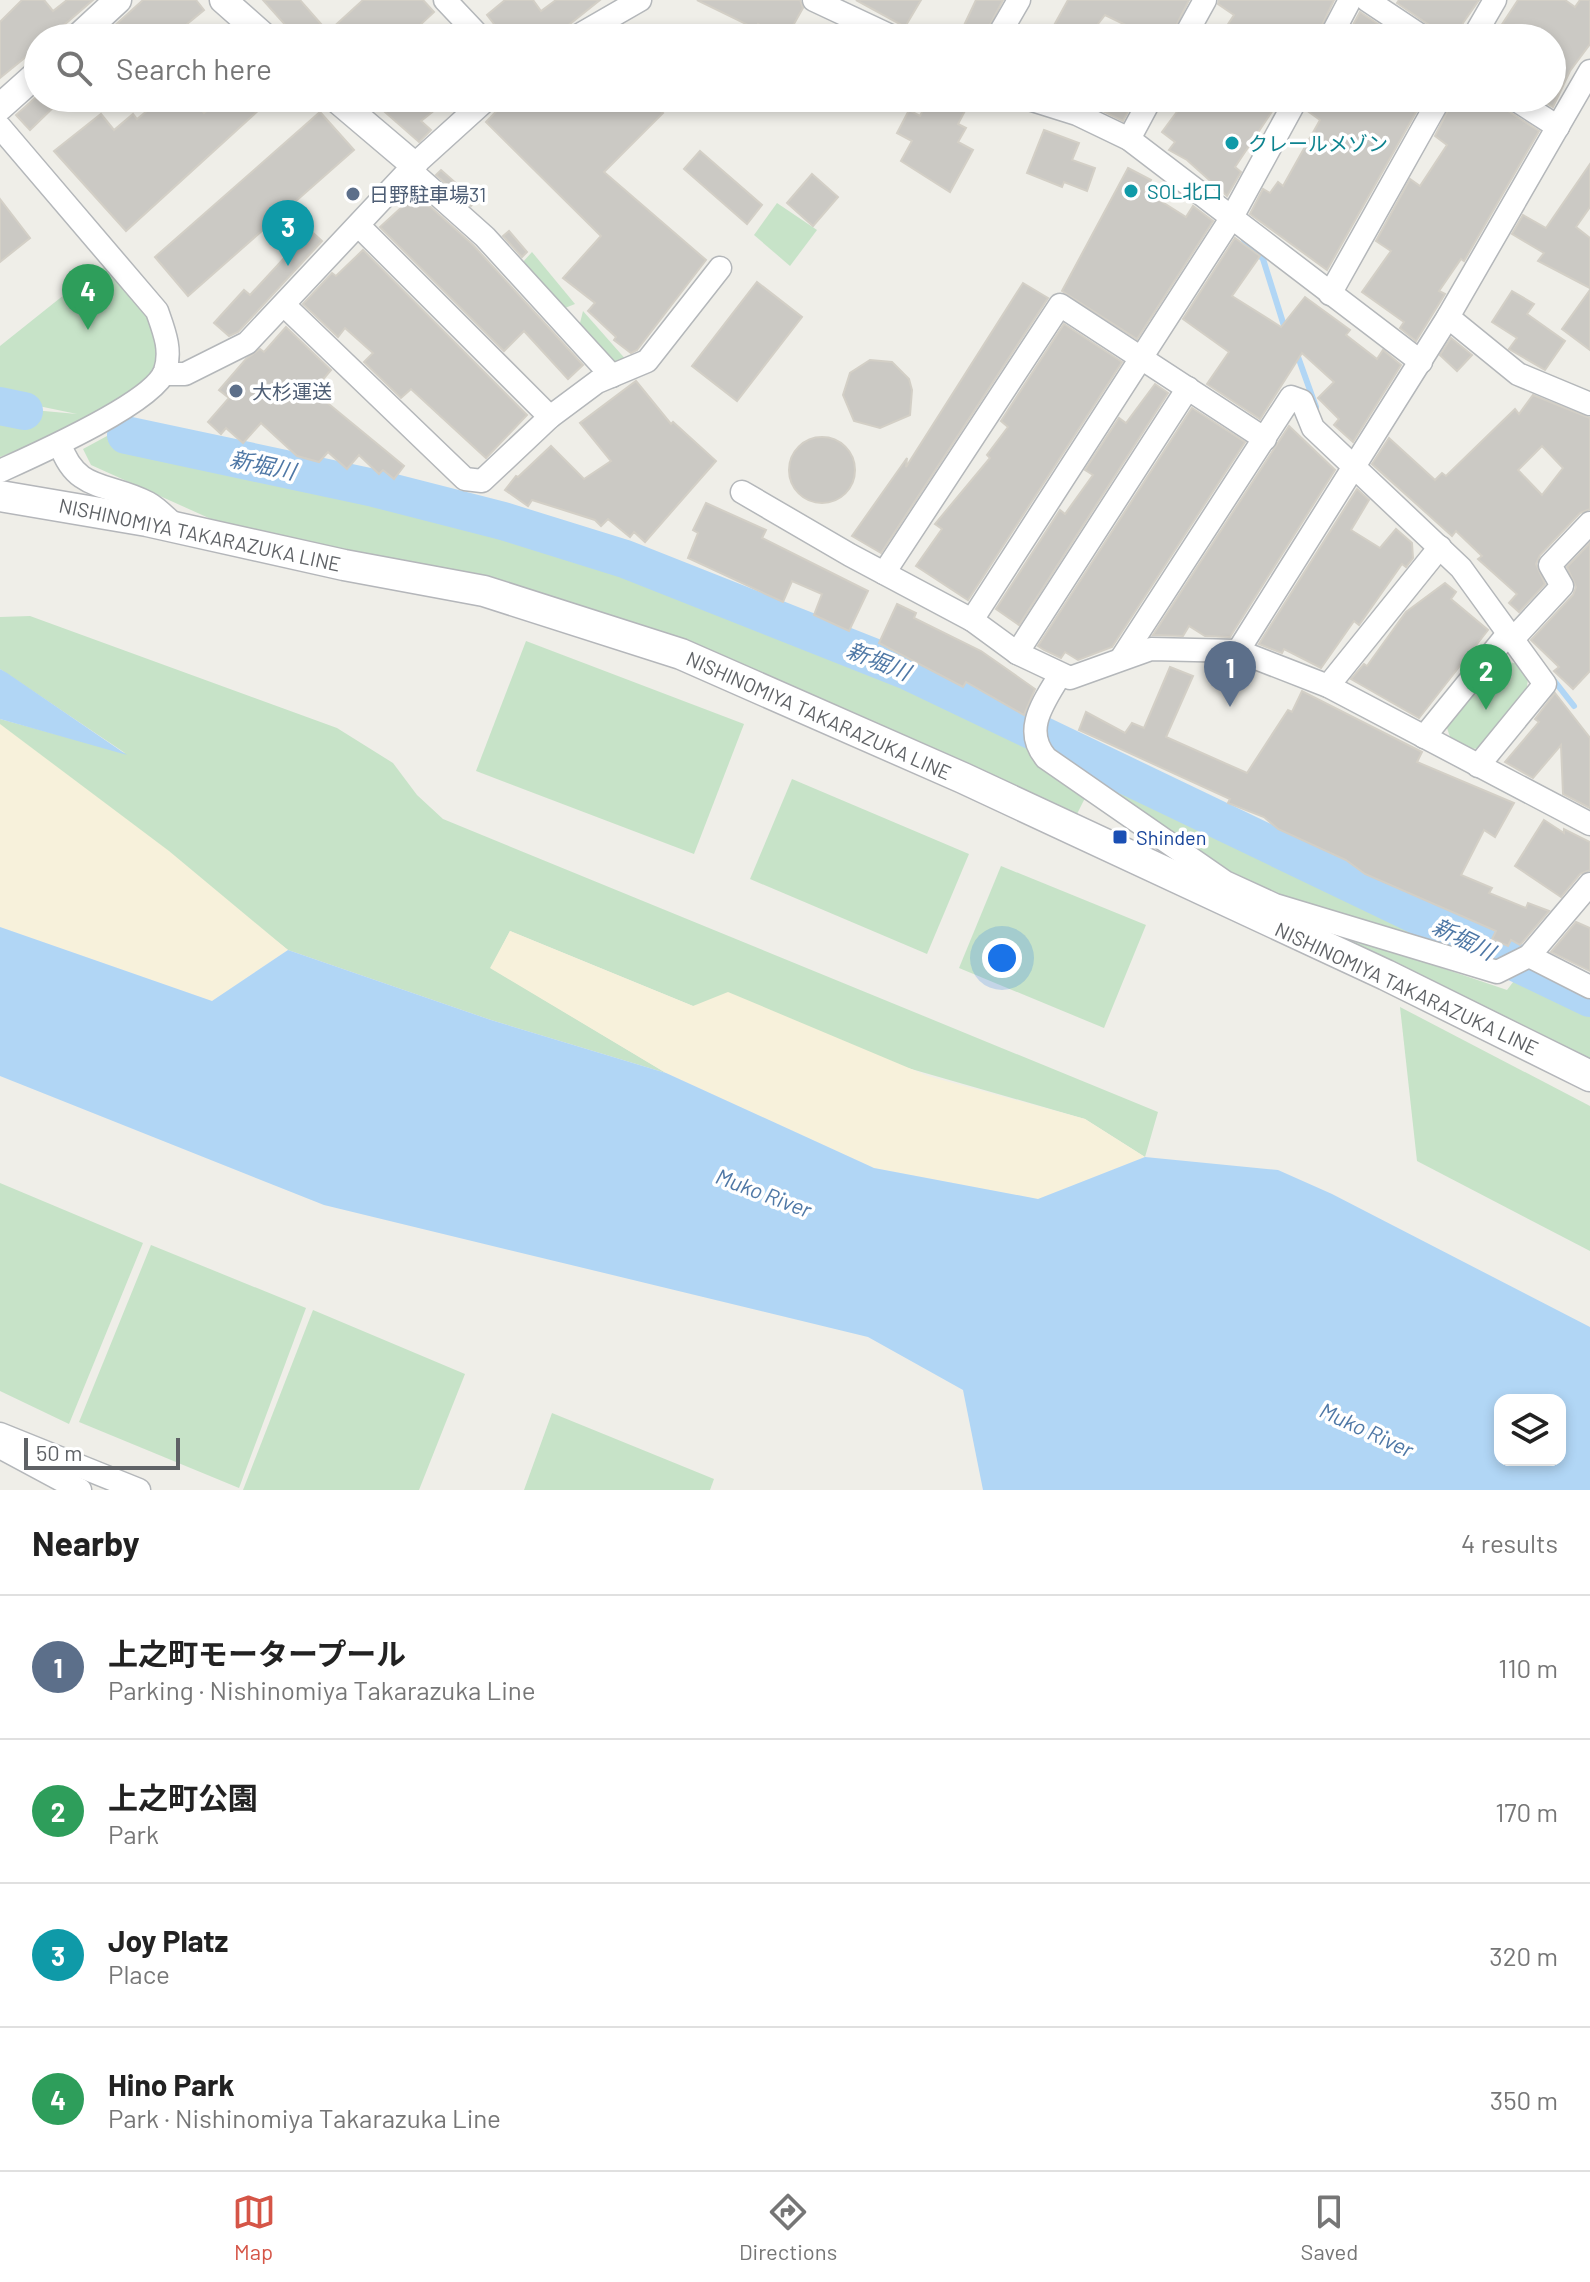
<!DOCTYPE html>
<meta charset="utf-8">
<style>
:root{--surface:#fff;--page:#f6f6f6;--text:#222;--muted:#767676;--line:#e0e0e0;--accent:#d55547}
body{margin:0;font-family:Barlow,"Noto Sans JP",sans-serif;background:var(--page);color:var(--text)}
.controls{position:absolute;right:24px;bottom:24px;display:grid;overflow:hidden;border-radius:16px;box-shadow:0 4px 12px #0003}
.controls button{width:72px;height:72px;display:grid;place-items:center;padding:0;border:0;border-bottom:2px solid var(--line);background:var(--surface);color:var(--text);font:40px sans-serif}
.scale{position:absolute;left:24px;bottom:20px;width:156px;box-sizing:border-box;padding-left:8px;border:4px solid #5f6266;border-top:0;font-size:22px;line-height:28px;white-space:nowrap;color:#5f6266;-webkit-text-stroke:6px #fff;paint-order:stroke}
.you{position:absolute;left:1002px;top:958px;width:28px;height:28px;margin:-20px;border:6px solid #fff;border-radius:50%;background:#1a73e8;box-shadow:0 0 0 12px #1a73e833}
.badge{display:grid;place-items:center;width:52px;height:52px;border-radius:50%;background:var(--accent);color:#fff;font-size:26px;font-weight:700}
.pin{position:absolute;translate:-50% -66px;filter:drop-shadow(0 2px 4px #0008)}
.pin::after{content:'';position:absolute;top:42px;width:28px;height:24px;background:inherit;clip-path:polygon(0 0,100% 0,50% 100%)}
.list{margin:0;padding:0;list-style:none}
h2{display:flex;justify-content:space-between;align-items:center;height:104px;margin:0;padding:0 32px;font-size:34px}
h2 small{font-size:26px;font-weight:400;color:var(--muted)}
.list li{display:grid;grid-template-columns:52px 1fr auto;gap:24px;align-items:center;box-sizing:border-box;height:144px;padding:0 32px;border-top:2px solid var(--line)}
.list b{display:block;font-size:30px;white-space:nowrap}
.list p{margin:0;font-size:26px;white-space:nowrap;color:var(--muted)}
.list em{font-size:26px;font-style:normal;color:var(--muted)}
.icon{flex:none;width:44px;height:44px;fill:none;stroke:currentColor;stroke-width:2;stroke-linecap:round;stroke-linejoin:round}
.map{position:relative;flex:none;width:1590px;height:1490px;overflow:hidden}
.search{position:absolute;background:var(--surface);box-shadow:0 4px 12px #0003;left:24px;right:24px;top:24px;height:88px;display:flex;align-items:center;gap:20px;box-sizing:border-box;padding:0 28px;border-radius:44px;color:var(--muted);font-size:30px}
.sheet{height:680px;background:var(--surface)}
nav{display:flex;justify-content:space-around;align-items:center;box-sizing:border-box;height:112px;border-top:2px solid var(--line);background:var(--surface);font-size:22px;color:var(--muted)}
nav a{display:grid;justify-items:center;gap:4px}
nav .on{color:var(--accent)}
.map>svg:first-child{display:block}
</style>
<div class="map">
<svg width="1590" height="1490" viewBox="0 0 1590 1490">
<rect width="100%" height="100%" fill="#efeee8"/>
<g fill="#c7e3c8">
<path d="M 777,203 L 817,230 L 790,266 L 754,235 Z"/>
<path d="M 532,252 L 575,304 L 565,308 L 522,263 Z"/>
<path d="M 108,266 L 150,314 L 160,348 L 150,381 L 76,427 L 0,457 L 0,407 L 77,414 L 0,398 L 0,346 L 94,271 Z"/>
<path d="M 583,311 L 628,362 L 615,369 L 579,327 Z"/>
<path d="M 131,423 L 489,504 L 593,534 L 841,657 L 1024,736 L 1029,754 L 1087,794 L 1076,816 L 759,674 L 251,537 L 91,465 L 83,449 Z"/>
<path d="M 30,616 L 337,728 L 393,763 L 417,795 L 443,819 L 1158,1112 L 1145,1157 L 1085,1119 L 693,1006 L 510,931 L 491,968 L 666,1073 L 491,1020 L 288,950 L 0,725 L 0,719 L 125,753 L 0,669 L 0,617 Z"/>
<path d="M 526,641 L 744,724 L 694,854 L 476,771 Z"/>
<path d="M 1498,661 L 1515,663 L 1528,679 L 1526,694 L 1483,748 L 1471,749 L 1451,740 L 1446,725 Z"/>
<path d="M 792,779 L 969,854 L 927,954 L 750,879 Z"/>
<path d="M 1110,782 L 1257,854 L 1498,959 L 1493,966 L 1274,900 L 1107,790 Z"/>
<path d="M 1001,866 L 1146,925 L 1104,1028 L 959,968 Z"/>
<path d="M 1300,920 L 1507,990 L 1517,977 L 1590,1011 L 1590,1071 Z"/>
<path d="M 1400,1007 L 1590,1106 L 1590,1251 L 1417,1161 Z"/>
<path d="M 0,1183 L 143,1243 L 69,1424 L 0,1391 Z"/>
<path d="M 151,1245 L 306,1308 L 239,1488 L 79,1422 Z"/>
<path d="M 313,1310 L 465,1374 L 419,1490 L 243,1490 Z"/>
<path d="M 552,1413 L 714,1479 L 710,1490 L 524,1490 Z"/>
</g>
<g fill="#f7f1db">
<path d="M 0,724 L 169,851 L 288,950 L 212,1001 L 0,927 Z"/>
<path d="M 510,931 L 693,1006 L 728,992 L 928,1076 L 1085,1119 L 1145,1157 L 1038,1199 L 874,1168 L 666,1073 L 490,968 Z"/>
</g>
<g fill="#b1d6f5" fill-rule="evenodd">
<path d="M 0,669 L 7,673 L 127,755 L 0,719 Z"/>
<path d="M 0,927 L 212,1001 L 288,950 L 491,1020 L 666,1073 L 874,1168 L 1038,1199 L 1145,1157 L 1278,1170 L 1332,1194 L 1590,1327 L 1590,1490 L 983,1490 L 963,1390 L 868,1337 L 324,1205 L 0,1076 ZM 1560,1400 L 1560,1460 L 1500,1460 L 1500,1400 Z"/>
</g>
<g fill="none" stroke-linecap="round" stroke-linejoin="round">
<g stroke="#b1d6f5" stroke-width="6">
<path d="M 1244,240 L 1263,259 L 1285,329"/>
<path d="M 1297,354 L 1316,407"/>
<path d="M 1552,678 L 1574,706"/>
</g>
<g stroke="#b1d6f5" stroke-width="38">
<path d="M 0,406 L 24,411"/>
<path d="M 126,435 L 374,488 L 503,521 L 625,559 L 908,671 L 1590,998"/>
</g>
</g>
<g fill="#cbc9c4" stroke="#d3cfc6" stroke-width="2" fill-rule="evenodd">
<path d="M 22,0 L 44,0 L 53,11 L 67,0 L 93,0 L 49,38 L 38,38 L 38,47 L 0,78 L 0,22 Z"/>
<path d="M 143,0 L 196,0 L 204,10 L 170,38 L 101,38 Z"/>
<path d="M 263,0 L 300,0 L 328,32 L 363,0 L 423,0 L 434,12 L 420,25 L 431,38 L 297,38 Z"/>
<path d="M 505,0 L 533,0 L 541,11 L 556,0 L 600,0 L 561,31 L 557,26 L 542,38 L 505,38 L 487,15 Z"/>
<path d="M 697,0 L 800,0 L 803,8 L 786,38 L 758,24 L 756,29 Z"/>
<path d="M 856,0 L 921,0 L 905,27 Z"/>
<path d="M 976,0 L 1003,0 L 983,38 L 958,38 Z"/>
<path d="M 1068,0 L 1189,0 L 1170,38 L 1131,38 L 1136,30 L 1105,15 L 1087,38 L 1047,38 Z"/>
<path d="M 1219,0 L 1334,0 L 1316,38 L 1219,38 L 1234,15 L 1218,4 Z"/>
<path d="M 1399,0 L 1479,0 L 1463,23 L 1459,38 L 1438,38 L 1432,27 L 1397,3 Z"/>
<path d="M 1518,0 L 1565,0 L 1575,7 L 1580,0 L 1590,0 L 1590,44 L 1570,71 L 1553,107 L 1539,98 L 1552,98 L 1552,38 L 1493,38 Z"/>
<path d="M 1360,12 L 1399,38 L 1346,38 Z"/>
<path d="M 35,98 L 63,98 L 30,130 L 16,115 Z"/>
<path d="M 163,98 L 192,98 L 204,113 L 222,98 L 272,98 L 126,231 L 54,151 L 101,114 L 114,130 L 133,114 L 137,119 Z"/>
<path d="M 369,98 L 450,98 L 421,121 L 431,130 L 419,142 Z"/>
<path d="M 509,98 L 648,98 L 663,113 L 604,172 L 706,260 L 637,350 L 631,353 L 614,340 L 616,337 L 588,311 L 595,303 L 563,278 L 601,236 L 486,122 Z"/>
<path d="M 929,98 L 945,98 L 966,109 L 958,124 L 966,128 L 958,142 L 973,150 L 950,192 L 901,161 L 912,141 L 897,133 L 909,110 L 920,116 Z"/>
<path d="M 1102,98 L 1135,98 L 1123,121 L 1097,108 Z"/>
<path d="M 1166,98 L 1281,98 L 1235,167 L 1241,172 L 1227,196 L 1187,160 L 1169,150 L 1175,142 L 1162,132 L 1179,109 Z"/>
<path d="M 1311,98 L 1424,98 L 1327,270 L 1250,214 L 1263,189 L 1270,193 L 1278,182 L 1283,186 L 1320,120 L 1306,110 Z"/>
<path d="M 1454,98 L 1499,98 L 1505,109 L 1539,131 L 1464,261 L 1461,259 L 1439,291 L 1445,294 L 1416,341 L 1400,328 L 1404,322 L 1362,292 L 1391,251 L 1376,241 L 1410,179 L 1420,186 L 1447,145 L 1435,136 Z"/>
<path d="M 320,112 L 354,150 L 188,296 L 155,257 Z"/>
<path d="M 1044,130 L 1079,143 L 1072,160 L 1095,168 L 1087,191 L 1064,182 L 1062,187 L 1027,173 Z"/>
<path d="M 700,151 L 762,205 L 747,224 L 684,169 Z"/>
<path d="M 1590,164 L 1590,207 L 1576,227 L 1590,238 L 1590,288 L 1538,261 L 1544,253 L 1512,234 L 1523,215 L 1546,228 Z"/>
<path d="M 1128,168 L 1151,180 L 1145,191 L 1186,217 L 1193,206 L 1213,221 L 1137,339 L 1062,291 Z"/>
<path d="M 441,170 L 476,201 L 471,206 L 436,175 Z"/>
<path d="M 812,174 L 838,197 L 813,226 L 787,203 Z"/>
<path d="M 416,194 L 473,245 L 583,365 L 568,379 L 524,331 L 504,351 L 380,227 Z"/>
<path d="M 0,199 L 30,238 L 0,262 Z"/>
<path d="M 310,230 L 322,241 L 238,332 L 229,336 L 214,323 L 244,290 L 250,295 Z"/>
<path d="M 509,231 L 527,252 L 522,257 L 503,236 Z"/>
<path d="M 1235,238 L 1260,256 L 1232,296 L 1281,327 L 1305,297 L 1350,330 L 1346,335 L 1377,359 L 1383,350 L 1401,365 L 1353,442 L 1334,425 L 1339,419 L 1318,398 L 1334,382 L 1302,353 L 1260,419 L 1207,384 L 1229,352 L 1183,319 Z"/>
<path d="M 363,250 L 527,415 L 486,458 L 411,389 L 401,398 L 364,362 L 373,353 L 345,328 L 338,337 L 303,304 L 332,273 L 336,276 Z"/>
<path d="M 757,282 L 802,317 L 737,401 L 692,366 Z"/>
<path d="M 1023,283 L 1048,298 L 881,553 L 852,536 L 907,458 L 906,467 Z"/>
<path d="M 1590,290 L 1590,350 L 1562,329 Z"/>
<path d="M 1512,291 L 1534,304 L 1527,314 L 1565,341 L 1545,370 L 1509,349 L 1517,338 L 1492,322 Z"/>
<path d="M 1064,324 L 1122,362 L 968,600 L 916,566 L 942,529 L 935,524 L 990,458 L 987,455 L 1008,427 L 1001,421 Z"/>
<path d="M 286,327 L 331,370 L 313,391 L 404,466 L 394,479 L 383,470 L 379,474 L 359,455 L 347,469 L 328,452 L 319,462 L 297,456 L 261,423 L 243,443 L 226,428 L 221,434 L 208,422 L 229,398 L 219,390 L 246,359 L 260,349 L 264,352 Z"/>
<path d="M 1451,338 L 1472,355 L 1457,371 L 1440,355 Z"/>
<path d="M 870,360 L 892,362 L 909,379 L 912,390 L 910,415 L 880,428 L 854,421 L 843,395 L 850,373 Z"/>
<path d="M 636,381 L 671,424 L 673,422 L 716,461 L 645,542 L 634,532 L 630,537 L 608,519 L 601,526 L 595,520 L 532,500 L 528,506 L 505,490 L 516,476 L 518,477 L 551,446 L 584,479 L 611,461 L 580,423 Z"/>
<path d="M 1155,384 L 1168,393 L 1019,625 L 996,609 L 1060,510 L 1065,514 L 1093,475 L 1085,470 L 1119,418 L 1126,423 Z"/>
<path d="M 1533,395 L 1590,418 L 1590,509 L 1580,513 L 1540,555 L 1536,564 L 1545,584 L 1519,612 L 1509,603 L 1517,594 L 1478,559 L 1482,556 L 1456,531 L 1452,536 L 1372,464 L 1389,438 L 1435,480 L 1442,473 L 1446,476 L 1515,409 L 1519,414 ZM 1542,446 L 1563,468 L 1542,495 L 1518,470 Z"/>
<path d="M 1192,408 L 1245,442 L 1112,647 L 1078,660 L 1065,652 L 1061,658 L 1044,650 L 1038,646 Z"/>
<path d="M 1289,426 L 1335,470 L 1230,637 L 1205,636 L 1189,626 L 1183,636 L 1153,635 Z"/>
<circle cx="822" cy="470" r="33"/>
<path d="M 1357,489 L 1369,500 L 1351,530 L 1380,548 L 1396,529 L 1412,543 L 1413,558 L 1406,567 L 1402,564 L 1359,625 L 1354,621 L 1321,668 L 1284,649 L 1282,653 L 1259,644 Z"/>
<path d="M 706,503 L 766,530 L 762,538 L 868,591 L 849,631 L 814,615 L 822,594 L 792,581 L 783,602 L 688,558 L 698,533 L 693,530 Z"/>
<path d="M 1590,543 L 1590,671 L 1573,689 L 1554,671 L 1559,667 L 1531,640 L 1573,595 L 1576,587 L 1567,567 Z"/>
<path d="M 1445,583 L 1456,592 L 1451,599 L 1488,630 L 1419,718 L 1351,679 L 1364,664 L 1367,666 L 1406,612 Z"/>
<path d="M 897,604 L 916,613 L 914,618 L 981,651 L 1035,689 L 1024,715 L 966,682 L 963,687 L 879,643 Z"/>
<path d="M 1170,667 L 1193,676 L 1166,737 L 1247,773 L 1288,710 L 1292,712 L 1302,691 L 1422,752 L 1417,762 L 1514,803 L 1495,837 L 1484,830 L 1461,875 L 1492,888 L 1489,893 L 1526,908 L 1528,903 L 1549,911 L 1520,945 L 1511,940 L 1508,946 L 1492,939 L 1496,931 L 1365,874 L 1346,860 L 1278,829 L 1264,817 L 1228,803 L 1230,799 L 1079,730 L 1086,712 L 1125,733 L 1132,723 L 1144,728 Z"/>
<path d="M 1555,693 L 1590,738 L 1590,808 L 1563,794 L 1561,745 L 1533,778 L 1505,762 L 1539,722 L 1535,719 Z"/>
<path d="M 1544,820 L 1564,833 L 1564,829 L 1590,842 L 1590,870 L 1580,874 L 1561,897 L 1515,866 Z"/>
<path d="M 1576,922 L 1590,928 L 1590,971 L 1551,952 Z"/>
</g>
<g fill="none" stroke-linecap="round" stroke-linejoin="round">
<defs>
<g id="minor">
<path d="M 445,0 L 481,38"/>
<path d="M 814,0 L 895,38"/>
<path d="M 1367,0 L 1424,38"/>
<path d="M 574,38 L 640,0"/>
<path d="M 997,38 L 1019,0"/>
<path d="M 1184,38 L 1205,0"/>
<path d="M 1330,38 L 1350,0"/>
<path d="M 1473,38 L 1495,0"/>
<path d="M 1026,98 L 1077,114 L 1129,139 L 1421,362"/>
<path d="M 1513,98 L 1558,127"/>
<path d="M 0,127 L 157,311 C 164,331 172,350 165,371 C 153,403 33,456 0,471"/>
<path d="M 1129,139 L 1151,98"/>
<path d="M 410,170 L 485,237 L 612,376"/>
<path d="M 359,226 L 550,417"/>
<path d="M 1330,294 L 1440,98"/>
<path d="M 284,305 L 465,479 L 482,481 L 550,417 L 597,382 L 647,361 L 720,268"/>
<path d="M 1448,317 L 1518,374 L 1590,404"/>
<path d="M 164,374 L 185,374 L 247,343 L 414,165 L 488,98"/>
<path d="M 60,444 C 76,493 109,482 148,503 C 159,509 168,520 177,527"/>
<path d="M 742,492 L 850,555 L 972,620 L 1017,653 L 1070,678 L 1151,649 L 1238,651 L 1328,686 L 1590,824"/>
<path d="M 884,573 L 1060,305 L 1265,439"/>
<path d="M 972,620 L 1232,217 L 1297,98"/>
<path d="M 1511,641 L 1562,586 L 1550,565 L 1590,523"/>
<path d="M 1238,651 L 1448,317 L 1590,71"/>
<path d="M 1017,653 L 1188,388"/>
<path d="M 1121,659 L 1291,397 L 1302,401 L 1313,428 L 1461,568 L 1545,684 L 1478,766"/>
<path d="M 1060,675 C 1044,702 1022,730 1046,758 L 1225,882 L 1275,905 L 1497,972 L 1529,956 L 1590,884"/>
<path d="M 1328,686 L 1440,547"/>
<path d="M 1424,737 L 1507,635"/>
<path d="M 1529,956 L 1590,987"/>
<path d="M 0,1434 L 139,1490"/>
<path d="M 0,1447 L 80,1490"/>
</g>
<g id="tertiary">
<path d="M 223,0 L 266,38"/>
<path d="M 77,38 L 118,0"/>
<path d="M 335,98 L 414,165"/>
<path d="M 0,107 L 38,73"/>
</g>
<path id="secondary" d="M 0,496 L 147,521 L 344,565 L 484,591 L 681,654 L 963,778 L 1386,975 L 1590,1076"/>
</defs>
<use href="#minor" stroke="#b4b7ba" stroke-width="25"/>
<use href="#tertiary" stroke="#b4b7ba" stroke-width="29"/>
<use href="#secondary" stroke="#b4b6ba" stroke-width="33"/>
<use href="#minor" stroke="#fff" stroke-width="22"/>
<use href="#tertiary" stroke="#fff" stroke-width="26"/>
<use href="#secondary" stroke="#fff" stroke-width="30"/>
</g>
<g fill="#0f9aa8" stroke="#fff" stroke-width="3">
<circle cx="1232" cy="143" r="8"/>
<circle cx="1131" cy="191" r="8"/>
</g>
<g fill="#5c6f8a" stroke="#fff" stroke-width="3">
<circle cx="353" cy="194" r="8"/>
<circle cx="236" cy="391" r="8"/>
</g>
<rect fill="#1a4fb4" stroke="#fff" stroke-width="3" x="1112" y="829" width="16" height="16" rx="4"/>
<g text-anchor="middle" dominant-baseline="central" stroke-width="7" stroke-linejoin="round" paint-order="stroke">
<g font-size="20" fill="#0d838f" stroke="#fff" text-anchor="start">
<text x="1248" y="143">クレールメゾン</text>
<text x="1147" y="191">SOL北口</text>
</g>
<g font-size="20" fill="#4e5e75" stroke="#fff" text-anchor="start">
<text x="369" y="194">日野駐車場31</text>
<text x="252" y="391">大杉運送</text>
</g>
<g font-size="20" fill="#5f6266" stroke="#fff">
<text transform="translate(200 534) rotate(12)">NISHINOMIYA TAKARAZUKA LINE</text>
<text transform="translate(819 715) rotate(24)">NISHINOMIYA TAKARAZUKA LINE</text>
<text transform="translate(1407 988) rotate(25)">NISHINOMIYA TAKARAZUKA LINE</text>
</g>
<g font-size="20" fill="#164399" stroke="#fff" text-anchor="start">
<text x="1136" y="837">Shinden</text>
</g>
<g font-size="22" font-style="italic" fill="#4f78a6" stroke="#fff">
<text transform="translate(263 464) rotate(12)">新堀川</text>
<text transform="translate(879 660) rotate(22)">新堀川</text>
<text transform="translate(1464 938) rotate(26)">新堀川</text>
<text transform="translate(764 1192) rotate(21)">Muko River</text>
<text transform="translate(1367 1429) rotate(25)">Muko River</text>
</g>
</g>
</svg>
<div class="controls">
<button><svg class="icon" aria-label="layers" viewBox="0 0 24 24"><path d="M12 4l9 5-9 5-9-5zM3 14l9 5 9-5"/></svg></button>
</div>
<div class="scale">50 m</div>
<div class="you"></div>
<div class="pin badge" style="left:1230px;top:707px;background:#5c6f8a">1</div>
<div class="pin badge" style="left:1486px;top:710px;background:#2e9e5b">2</div>
<div class="pin badge" style="left:288px;top:266px;background:#0f9aa8">3</div>
<div class="pin badge" style="left:88px;top:330px;background:#2e9e5b">4</div>
<div class="search"><svg class="icon" aria-label="search" viewBox="0 0 24 24"><circle cx="10" cy="10" r="6"/><path d="M15 15l6 6"/></svg>Search here</div>
</div>
<section class="sheet">
<h2>Nearby<small>4 results</small></h2>
<ul class="list">
<li><span class="badge" style="background:#5c6f8a">1</span><div><b>上之町モータープール</b><p>Parking · Nishinomiya Takarazuka Line</p></div><em>110 m</em></li>
<li><span class="badge" style="background:#2e9e5b">2</span><div><b>上之町公園</b><p>Park</p></div><em>170 m</em></li>
<li><span class="badge" style="background:#0f9aa8">3</span><div><b>Joy Platz</b><p>Place</p></div><em>320 m</em></li>
<li><span class="badge" style="background:#2e9e5b">4</span><div><b>Hino Park</b><p>Park · Nishinomiya Takarazuka Line</p></div><em>350 m</em></li>
</ul>
</section>
<nav>
<a class="on"><svg class="icon" aria-label="map" viewBox="0 0 24 24"><path d="M3 6l6-2 6 2 6-2v14l-6 2-6-2-6 2zM9 4v14M15 6v14"/></svg>Map</a>
<a><svg class="icon" aria-label="directions" viewBox="0 0 24 24"><path d="M12 3l9 9-9 9-9-9zM9 14v-3h6M13 9l2 2-2 2"/></svg>Directions</a>
<a><svg class="icon" aria-label="saved" viewBox="0 0 24 24"><path d="M7 4h10v16l-5-4-5 4z"/></svg>Saved</a>
</nav>
